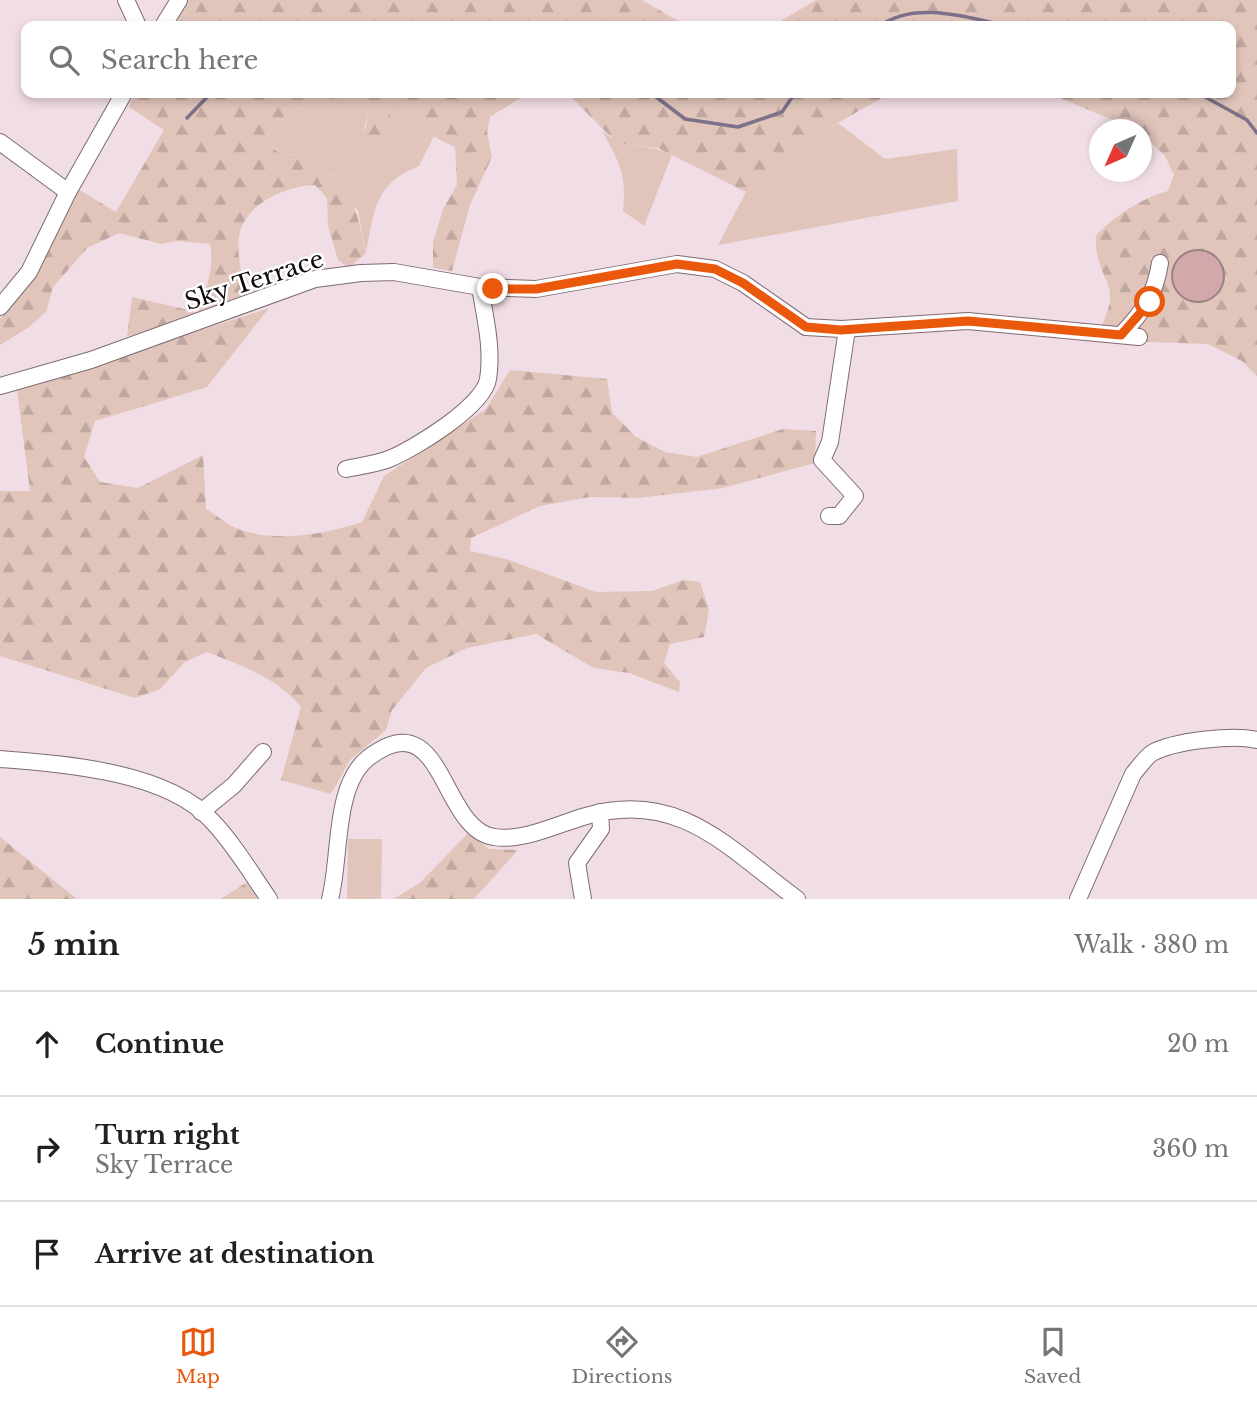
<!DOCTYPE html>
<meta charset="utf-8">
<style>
:root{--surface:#fff;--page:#f2f2f2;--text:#202124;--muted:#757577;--line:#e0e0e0;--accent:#ea580c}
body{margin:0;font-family:"Libre Baskerville",serif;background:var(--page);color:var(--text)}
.compass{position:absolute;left:1089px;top:119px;width:63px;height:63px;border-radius:50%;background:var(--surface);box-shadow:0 4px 10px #0003;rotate:225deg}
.stop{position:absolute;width:21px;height:21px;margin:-16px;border:5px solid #ea580c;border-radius:50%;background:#fff}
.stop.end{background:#ea580c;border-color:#fff;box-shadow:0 2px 7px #0008}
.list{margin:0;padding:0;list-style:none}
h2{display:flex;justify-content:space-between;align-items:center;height:91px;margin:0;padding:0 28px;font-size:30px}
h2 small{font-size:23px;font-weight:400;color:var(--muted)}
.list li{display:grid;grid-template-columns:46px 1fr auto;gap:21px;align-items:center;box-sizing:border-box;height:105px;padding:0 28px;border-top:2px solid var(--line)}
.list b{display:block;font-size:26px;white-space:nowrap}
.list p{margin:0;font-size:23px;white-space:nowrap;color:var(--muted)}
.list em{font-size:23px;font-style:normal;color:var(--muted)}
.icon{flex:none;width:38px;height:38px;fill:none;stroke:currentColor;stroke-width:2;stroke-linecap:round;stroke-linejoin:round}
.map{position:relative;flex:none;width:1257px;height:899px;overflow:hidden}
.search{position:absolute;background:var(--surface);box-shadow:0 4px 10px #0003;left:21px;right:21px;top:21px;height:77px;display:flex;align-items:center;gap:18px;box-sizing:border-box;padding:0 24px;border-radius:14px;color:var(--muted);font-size:26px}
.sheet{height:406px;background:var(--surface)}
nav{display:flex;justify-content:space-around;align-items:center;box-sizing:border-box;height:98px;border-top:2px solid var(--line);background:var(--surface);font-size:19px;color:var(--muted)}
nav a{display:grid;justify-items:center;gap:4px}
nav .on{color:var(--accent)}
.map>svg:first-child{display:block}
</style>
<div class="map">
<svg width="1257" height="899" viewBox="0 0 1257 899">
<defs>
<pattern id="forest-firs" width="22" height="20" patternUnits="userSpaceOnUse" patternTransform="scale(1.75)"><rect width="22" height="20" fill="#e1c5bb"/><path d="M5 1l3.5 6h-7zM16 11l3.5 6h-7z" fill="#c0a8a0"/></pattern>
</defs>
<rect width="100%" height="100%" fill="#f1dde5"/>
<g fill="#e1c5bb">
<path d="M 361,95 L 368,112 L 364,129 L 387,142 L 391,108 L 409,102 L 425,120 L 426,133 L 434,136 L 419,166 C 374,184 375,210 366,253 L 358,211 L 309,154 L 284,155 L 264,142 C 280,106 325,98 361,95 Z"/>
<path d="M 838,123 L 885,159 L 957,149 L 958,201 L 718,245 L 746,192 L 798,145 Z"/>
<path d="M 602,131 C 627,152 645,141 672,155 L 644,226 L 623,211 C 627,175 619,161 602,131 Z"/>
<path d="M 348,839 L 382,839 L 381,899 L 347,899 Z"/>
</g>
<g fill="url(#forest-firs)">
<path d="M 187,0 L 642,0 L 687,26 L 169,26 Z"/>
<path d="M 816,0 L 1257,0 L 1257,376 L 1242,361 L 1208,344 L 1094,340 C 1130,278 1094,287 1096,235 C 1117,215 1139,199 1168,191 L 1174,175 L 1165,156 L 1142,134 L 1142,130 L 1134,129 L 1048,93 L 1231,93 L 1231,26 L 772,26 Z"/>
<path d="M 135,93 L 538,93 L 522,97 L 490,117 L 487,132 L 492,157 L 470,205 L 452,271 L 433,268 L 433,243 L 443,209 L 457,185 L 455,147 L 426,133 L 425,120 L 409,102 L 391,109 L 387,142 L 375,159 L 363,145 L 368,112 L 361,96 C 325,98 280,106 264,142 C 270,146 277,152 283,154 C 292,157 303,152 311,155 C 349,172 359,217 366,253 L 349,268 L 338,260 L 328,225 L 327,198 L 315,185 C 287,186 248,202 240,232 C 235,251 243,279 246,298 L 176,326 L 127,336 L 132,297 L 197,312 C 206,289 215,269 210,244 L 175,241 L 161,244 L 119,233 L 87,248 L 53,287 L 46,312 L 29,327 L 0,345 L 0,319 L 34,278 L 78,189 L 116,212 L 164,130 L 129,107 Z"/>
<path d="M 567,93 L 891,93 L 798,145 L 746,192 L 658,148 L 617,143 Z"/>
<path d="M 269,308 L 207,387 L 95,421 L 84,457 L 100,482 L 138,488 L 203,455 L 206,509 C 218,516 231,528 244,531 C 282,542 326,534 362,522 L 384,476 L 486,409 L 510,370 L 607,379 L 612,413 L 636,437 L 665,452 L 697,457 L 783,429 L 816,431 L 815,463 L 723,488 L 638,498 L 590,497 L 540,506 L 471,538 L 470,551 L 506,559 L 596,592 L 652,591 L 684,580 L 700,582 L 709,610 L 704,637 L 670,644 L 664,663 L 680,682 L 679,692 L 629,673 L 594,668 L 536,634 L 467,648 L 426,668 L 392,710 L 386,730 L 350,760 L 331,794 L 281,780 L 301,707 C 277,677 242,666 207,652 L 185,662 L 160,689 L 135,698 L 0,656 L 0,491 L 30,491 L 17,390 Z"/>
<path d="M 468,833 L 489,849 L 518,850 L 474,899 L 393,899 L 420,883 Z"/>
<path d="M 0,837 L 77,899 L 0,899 Z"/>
<path d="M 247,882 L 257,899 L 221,899 Z"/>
</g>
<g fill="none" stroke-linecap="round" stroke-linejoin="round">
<g stroke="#7c7189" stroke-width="3.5">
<path d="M 880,26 C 915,0 969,18 1008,26"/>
<path d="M 651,93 L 685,119 L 738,127 L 782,112 L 795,93"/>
<path d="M 1198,93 L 1247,120 L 1257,133"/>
<path d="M 187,118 L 211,93"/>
</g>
</g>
<circle fill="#d2a8aa" stroke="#968384" stroke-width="2" cx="1198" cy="276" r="26"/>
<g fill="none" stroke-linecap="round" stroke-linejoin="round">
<defs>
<g id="minor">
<path d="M 126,0 L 138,26"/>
<path d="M 163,26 L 179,0"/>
<path d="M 0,142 L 68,192"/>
<path d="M 0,307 L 29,272 L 68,192 L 124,93"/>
<path d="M 1121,335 C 1143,312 1155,295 1160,263"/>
<path d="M 0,386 L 91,360 L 315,279 L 361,273 L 394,272 L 480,287 L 536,289 L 677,264 L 715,269 L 743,283 L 806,327 L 841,329 L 968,321 L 1139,337"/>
<path d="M 346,469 C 360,466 376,464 389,459 C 414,449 484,406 488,379 C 493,349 485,317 480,287"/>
<path d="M 829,516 L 839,516 L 855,496 L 822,460 L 830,442 L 847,329"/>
<path d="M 0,759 C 63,764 167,771 212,821 C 234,844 251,873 269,899"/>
<path d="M 201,812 L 234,785 L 263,752"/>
<path d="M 330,899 C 341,859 333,786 368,758 C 444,699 440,829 494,837 C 523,842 558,824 586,816 C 679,789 728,848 797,899"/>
<path d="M 583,899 L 577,863 L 601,829 L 600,812"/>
<path d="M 1078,899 L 1133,774 C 1139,767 1145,758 1152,753 C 1173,741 1234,734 1257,740"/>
</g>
</defs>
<use href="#minor" stroke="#7d6c73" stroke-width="18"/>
<use href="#minor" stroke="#fff" stroke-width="16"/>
</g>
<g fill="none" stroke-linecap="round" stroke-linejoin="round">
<path stroke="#ea580c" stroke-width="9" d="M 493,289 L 536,289 L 677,264 L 715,269 L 743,283 L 806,327 L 841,330 L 968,321 L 1121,335 L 1150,302"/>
</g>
<g text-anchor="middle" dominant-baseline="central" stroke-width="5" stroke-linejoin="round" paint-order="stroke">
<g font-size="24" fill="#100a0c" stroke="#fff">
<text transform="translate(254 280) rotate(-18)">Sky Terrace</text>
</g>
</g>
</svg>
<svg class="compass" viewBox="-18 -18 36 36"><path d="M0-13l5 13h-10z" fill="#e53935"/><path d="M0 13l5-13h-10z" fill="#757577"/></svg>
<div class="stop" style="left:1150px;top:302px"></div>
<div class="stop end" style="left:493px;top:289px"></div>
<div class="search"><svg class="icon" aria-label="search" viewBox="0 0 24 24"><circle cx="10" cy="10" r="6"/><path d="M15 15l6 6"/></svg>Search here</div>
</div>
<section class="sheet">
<h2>5 min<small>Walk · 380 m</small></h2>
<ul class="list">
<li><svg class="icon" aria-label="ahead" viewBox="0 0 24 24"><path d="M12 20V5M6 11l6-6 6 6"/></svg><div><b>Continue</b></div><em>20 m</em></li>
<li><svg class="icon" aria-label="right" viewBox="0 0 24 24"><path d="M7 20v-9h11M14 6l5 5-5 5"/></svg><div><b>Turn right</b><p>Sky Terrace</p></div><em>360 m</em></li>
<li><svg class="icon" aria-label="arrive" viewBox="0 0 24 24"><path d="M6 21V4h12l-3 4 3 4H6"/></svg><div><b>Arrive at destination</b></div></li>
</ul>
</section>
<nav>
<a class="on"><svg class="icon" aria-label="map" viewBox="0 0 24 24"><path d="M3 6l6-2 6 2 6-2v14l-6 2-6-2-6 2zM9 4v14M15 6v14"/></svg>Map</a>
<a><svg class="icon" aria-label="directions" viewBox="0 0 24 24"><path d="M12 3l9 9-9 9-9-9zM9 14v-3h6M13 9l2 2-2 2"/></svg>Directions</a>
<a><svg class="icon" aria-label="saved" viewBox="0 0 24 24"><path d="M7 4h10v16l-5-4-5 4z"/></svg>Saved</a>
</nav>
